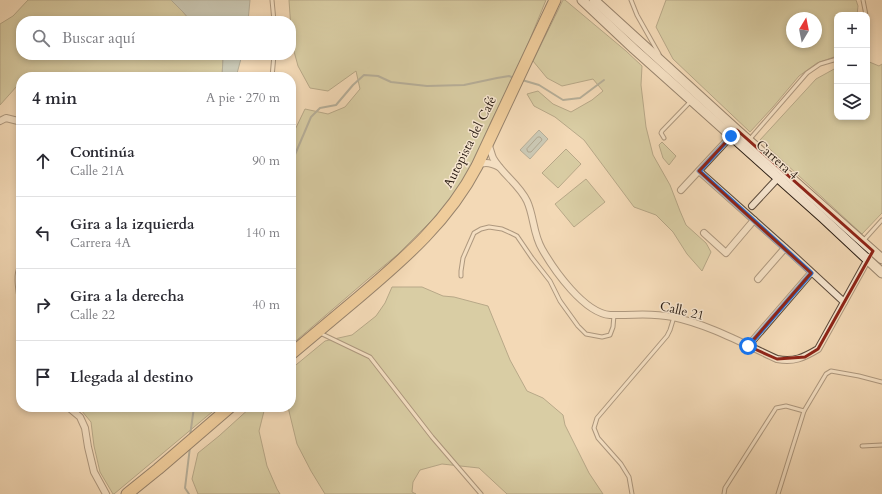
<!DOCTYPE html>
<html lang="es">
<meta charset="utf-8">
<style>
:root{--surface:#fff;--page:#f2f2f3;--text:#2b2b33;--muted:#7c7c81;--line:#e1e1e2}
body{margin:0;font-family:Cardo,serif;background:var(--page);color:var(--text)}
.controls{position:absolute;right:12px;top:12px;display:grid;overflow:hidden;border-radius:8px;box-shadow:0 2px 6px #0003}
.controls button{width:36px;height:36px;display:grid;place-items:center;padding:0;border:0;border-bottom:1px solid var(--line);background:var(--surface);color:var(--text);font:20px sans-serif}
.compass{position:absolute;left:786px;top:12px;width:36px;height:36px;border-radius:50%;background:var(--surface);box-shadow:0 2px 6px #0003;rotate:10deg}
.stop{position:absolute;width:12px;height:12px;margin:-9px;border:3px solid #1a73e8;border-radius:50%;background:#fff}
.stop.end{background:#1a73e8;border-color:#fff;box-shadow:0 1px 4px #0008}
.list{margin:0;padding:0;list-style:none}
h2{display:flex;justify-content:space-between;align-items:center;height:52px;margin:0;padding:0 16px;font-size:17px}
h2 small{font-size:13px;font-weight:400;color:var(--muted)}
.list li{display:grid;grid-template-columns:26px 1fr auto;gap:12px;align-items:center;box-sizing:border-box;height:72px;padding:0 16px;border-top:1px solid var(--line)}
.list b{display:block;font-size:15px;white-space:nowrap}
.list p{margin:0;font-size:13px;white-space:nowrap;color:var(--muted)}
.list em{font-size:13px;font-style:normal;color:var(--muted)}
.icon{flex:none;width:22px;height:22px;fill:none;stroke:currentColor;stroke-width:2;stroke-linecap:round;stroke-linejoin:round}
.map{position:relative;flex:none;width:882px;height:494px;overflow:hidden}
.search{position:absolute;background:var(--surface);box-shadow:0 2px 6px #0003;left:16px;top:16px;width:280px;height:44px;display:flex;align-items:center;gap:10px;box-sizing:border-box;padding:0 14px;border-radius:16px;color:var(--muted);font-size:15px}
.panel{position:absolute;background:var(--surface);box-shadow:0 2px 6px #0003;left:16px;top:72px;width:280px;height:340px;border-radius:16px}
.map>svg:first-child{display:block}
</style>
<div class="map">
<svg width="882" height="494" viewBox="0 0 882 494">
<rect width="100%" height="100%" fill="#f3d9b6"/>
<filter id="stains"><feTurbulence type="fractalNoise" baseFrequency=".005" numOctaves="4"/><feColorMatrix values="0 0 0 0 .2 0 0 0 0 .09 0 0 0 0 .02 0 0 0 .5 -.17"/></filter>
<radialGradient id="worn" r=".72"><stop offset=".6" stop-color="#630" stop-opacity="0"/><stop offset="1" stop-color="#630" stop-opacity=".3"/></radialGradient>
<g fill="#babf8e" stroke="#716d50" fill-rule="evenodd">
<path d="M 28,0 L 171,0 L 183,12 L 191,21 L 21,21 L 21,55 L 220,55 L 223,59 L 222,77 L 21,77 L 21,87 L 17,86 L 0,105 L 0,24 L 13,16 Z"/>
<path d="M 289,0 L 546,0 L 528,44 L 507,90 L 490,124 L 476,157 L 456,192 L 433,219 L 397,255 L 368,279 L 291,345 L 291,138 L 305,109 L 328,114 L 345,107 L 360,89 L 356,71 L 328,91 L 310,88 L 298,66 L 292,44 Z"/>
<path d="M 563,0 L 565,0 L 626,51 L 642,66 L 641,85 L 646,127 L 653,155 L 670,185 L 680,211 L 686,225 L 706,243 L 711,252 L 702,271 L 687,254 L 673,232 L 656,215 L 634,207 L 584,140 L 555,117 L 534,106 L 527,94 L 538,91 L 553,104 L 571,112 L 592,100 L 603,91 L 593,79 L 562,86 L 547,78 L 533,61 Z"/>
<path d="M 666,0 L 856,0 L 858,6 L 857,15 L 837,15 L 837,56 L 817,63 L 799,76 L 773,107 L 750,132 L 673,59 L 656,27 ZM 792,18 L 816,18 L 816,42 L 792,42 Z"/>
<path d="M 867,61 L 879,66 L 882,64 L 882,213 L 862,234 L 760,140 L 816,79 L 836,68 L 837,68 L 837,117 L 867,117 Z"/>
<path d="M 662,142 L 676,156 L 669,165 L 663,158 L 659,145 Z"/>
<path d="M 566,149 L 581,164 L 558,188 L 542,173 Z"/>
<path d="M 586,179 L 605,202 L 574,227 L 555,204 Z"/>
<path d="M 392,287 L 422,287 L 443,296 L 454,297 L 488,306 L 510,360 L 527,391 L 543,398 L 563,415 L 565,425 L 589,473 L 603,494 L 507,494 L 479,468 L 442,464 L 420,470 L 413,482 L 412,492 L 416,494 L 325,494 L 311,471 L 297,444 L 288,407 L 291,407 L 291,369 L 325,341 L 352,335 L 376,316 L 385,303 Z"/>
<path d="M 77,407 L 218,407 L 114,494 L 113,494 L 100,472 L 94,446 L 91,422 L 81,410 Z"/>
<path d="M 251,407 L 265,407 L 259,431 L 267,466 L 277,489 L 280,494 L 198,494 L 192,479 L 198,453 L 219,436 Z"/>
</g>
<g fill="#9db9b5" stroke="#6e7a74">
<path d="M 171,0 L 250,0 L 248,21 L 191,21 L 183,12 Z"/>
<path d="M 220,55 L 242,55 L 236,77 L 222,77 L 223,59 Z"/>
<path d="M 539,130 L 548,139 L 530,159 L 520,150 Z"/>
</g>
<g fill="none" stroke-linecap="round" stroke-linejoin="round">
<path stroke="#626a64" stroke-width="1" d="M 538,137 L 540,137 L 541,138 L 542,140 L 531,152 L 528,152 L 527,150 L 527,149 Z"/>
<g stroke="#6e7a74" stroke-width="2">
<path d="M 522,80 L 539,85 L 563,100 L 580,98 L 604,80"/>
<path d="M 291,164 L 311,117 L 320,108 L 336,105 L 353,85 L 364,75 L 378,76 L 391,82 L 427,86 L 464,85 L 497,78 L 509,76 L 514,78"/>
<path d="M 190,436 L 194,407"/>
<path d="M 189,494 L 185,488 L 190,447"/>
</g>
<defs>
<g id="lane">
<path d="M 272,0 L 274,21"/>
<path d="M 631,0 L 637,15 L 659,54"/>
<path d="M 863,0 L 866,15"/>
<path d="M 867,22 L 867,27"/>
<path d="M 272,77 L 274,55"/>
<path d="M 664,138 L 661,133 L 662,131 L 690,102"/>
<path d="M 749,140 L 807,73 L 820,64 L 837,59"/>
<path d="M 864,240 L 882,220"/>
<path d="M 461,276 L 461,271 L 463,258 L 474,233 L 481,229 L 489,227 L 502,229 L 511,233 L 517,236 L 532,258 L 550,281 L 560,301 L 578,326 L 586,334 L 602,337 L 610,335 L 613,327 L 614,315"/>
<path d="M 320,333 L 370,357 L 432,437 L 481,494"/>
<path d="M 291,343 L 296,348"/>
<path d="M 862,446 L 882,445"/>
<path d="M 632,494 L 629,477 L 621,464 L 598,438 L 594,428 L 597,418 L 667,336 L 670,330 L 674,317"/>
<path d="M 724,494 L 725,488 L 776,408 L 786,406 L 804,411 L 826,374 L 831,371 L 859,376 L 882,382"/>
<path d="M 778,494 L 804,411"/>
</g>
<g id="street">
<path d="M 0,121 L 6,118 L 18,121 L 21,124"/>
<path d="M 488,143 C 490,148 491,153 493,158 C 502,174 519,184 527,201 C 534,216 533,234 542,249 C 554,270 584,313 610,315 C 615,315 620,315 625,315 C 641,314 658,314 673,317 C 710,325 744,344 777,359 C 794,362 803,358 818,349 L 869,257"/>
<path d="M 478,165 C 485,161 492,163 499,167"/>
<path d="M 699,171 L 791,253 L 844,302"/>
<path d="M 681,190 L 733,134"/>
<path d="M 752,206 L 778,178"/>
<path d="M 704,233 L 726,253 L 754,220"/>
<path d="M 21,267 C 16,275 20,293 21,302"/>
<path d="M 758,279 L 785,248"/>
<path d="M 21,346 L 21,349"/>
<path d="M 748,346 L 811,273"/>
<path d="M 68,407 L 80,417 L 85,428 L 88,447 L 94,472 L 106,494"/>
</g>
<g id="secondary">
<path d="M 582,0 L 634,49 L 823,218 L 882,273"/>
<path d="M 594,0 L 737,130 L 882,259"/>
</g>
<g id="highway">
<path d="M 291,354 C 314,335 336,316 359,297 C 405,258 449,220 477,166 L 555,0"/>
<path d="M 127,494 L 158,469 L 230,407"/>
</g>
</defs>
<use href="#lane" stroke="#5b4a3b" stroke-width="5"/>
<use href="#street" stroke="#5b4a3b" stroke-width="8"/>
<use href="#secondary" stroke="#281b12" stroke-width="11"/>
<use href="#highway" stroke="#281b12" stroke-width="13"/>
<use href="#lane" stroke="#f7e6d0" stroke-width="3"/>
<use href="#street" stroke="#f7e6d0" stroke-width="6"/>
<use href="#secondary" stroke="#f7e6d0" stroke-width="9"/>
<use href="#highway" stroke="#eabc7b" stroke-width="11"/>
</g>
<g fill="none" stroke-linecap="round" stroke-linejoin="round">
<path stroke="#1a73e8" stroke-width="5" d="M 731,136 L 699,171 L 811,273 L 748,346"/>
</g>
<path d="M0 0H882V494H0ZM 737,130 L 873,251 L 818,349 L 805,357 L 777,359 L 748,346 L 811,273 L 699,171 Z" fill="#f3d9b6" fill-opacity=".55" fill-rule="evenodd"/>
<path fill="none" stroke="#8f2418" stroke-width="3" stroke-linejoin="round" d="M 737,130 L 873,251 L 818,349 L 805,357 L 777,359 L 748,346 L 811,273 L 699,171 Z"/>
<g text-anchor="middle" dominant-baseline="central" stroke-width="3" stroke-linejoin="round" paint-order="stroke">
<g font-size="13" fill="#281b12" stroke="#f7e6d0">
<text transform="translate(470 142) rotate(-63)">Autopista del Café</text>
<text transform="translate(777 160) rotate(42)">Carrera 4</text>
<text transform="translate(682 311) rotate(13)">Calle 21</text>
</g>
</g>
<rect width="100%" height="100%" filter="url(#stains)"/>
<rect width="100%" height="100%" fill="url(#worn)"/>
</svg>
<div class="controls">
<button>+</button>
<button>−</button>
<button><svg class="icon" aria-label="layers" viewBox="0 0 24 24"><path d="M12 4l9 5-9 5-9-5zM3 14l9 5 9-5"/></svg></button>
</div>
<svg class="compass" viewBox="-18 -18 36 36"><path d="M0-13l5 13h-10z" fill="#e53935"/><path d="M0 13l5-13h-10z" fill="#7c7c81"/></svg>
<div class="stop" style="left:748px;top:346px"></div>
<div class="stop end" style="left:731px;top:136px"></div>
<div class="search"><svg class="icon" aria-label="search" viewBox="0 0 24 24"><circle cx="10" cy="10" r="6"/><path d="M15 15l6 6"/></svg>Buscar aquí</div>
<section class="panel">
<h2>4 min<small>A pie · 270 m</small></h2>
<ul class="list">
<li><svg class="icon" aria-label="ahead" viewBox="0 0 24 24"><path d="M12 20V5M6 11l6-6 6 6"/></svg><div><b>Continúa</b><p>Calle 21A</p></div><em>90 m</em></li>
<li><svg class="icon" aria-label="left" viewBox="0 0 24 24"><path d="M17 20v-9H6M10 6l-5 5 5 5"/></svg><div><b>Gira a la izquierda</b><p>Carrera 4A</p></div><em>140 m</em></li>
<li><svg class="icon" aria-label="right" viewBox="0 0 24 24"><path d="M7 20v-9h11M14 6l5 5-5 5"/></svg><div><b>Gira a la derecha</b><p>Calle 22</p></div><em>40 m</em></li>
<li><svg class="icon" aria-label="arrive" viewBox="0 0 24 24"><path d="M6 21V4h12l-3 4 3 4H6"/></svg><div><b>Llegada al destino</b></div></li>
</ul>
</section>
</div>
